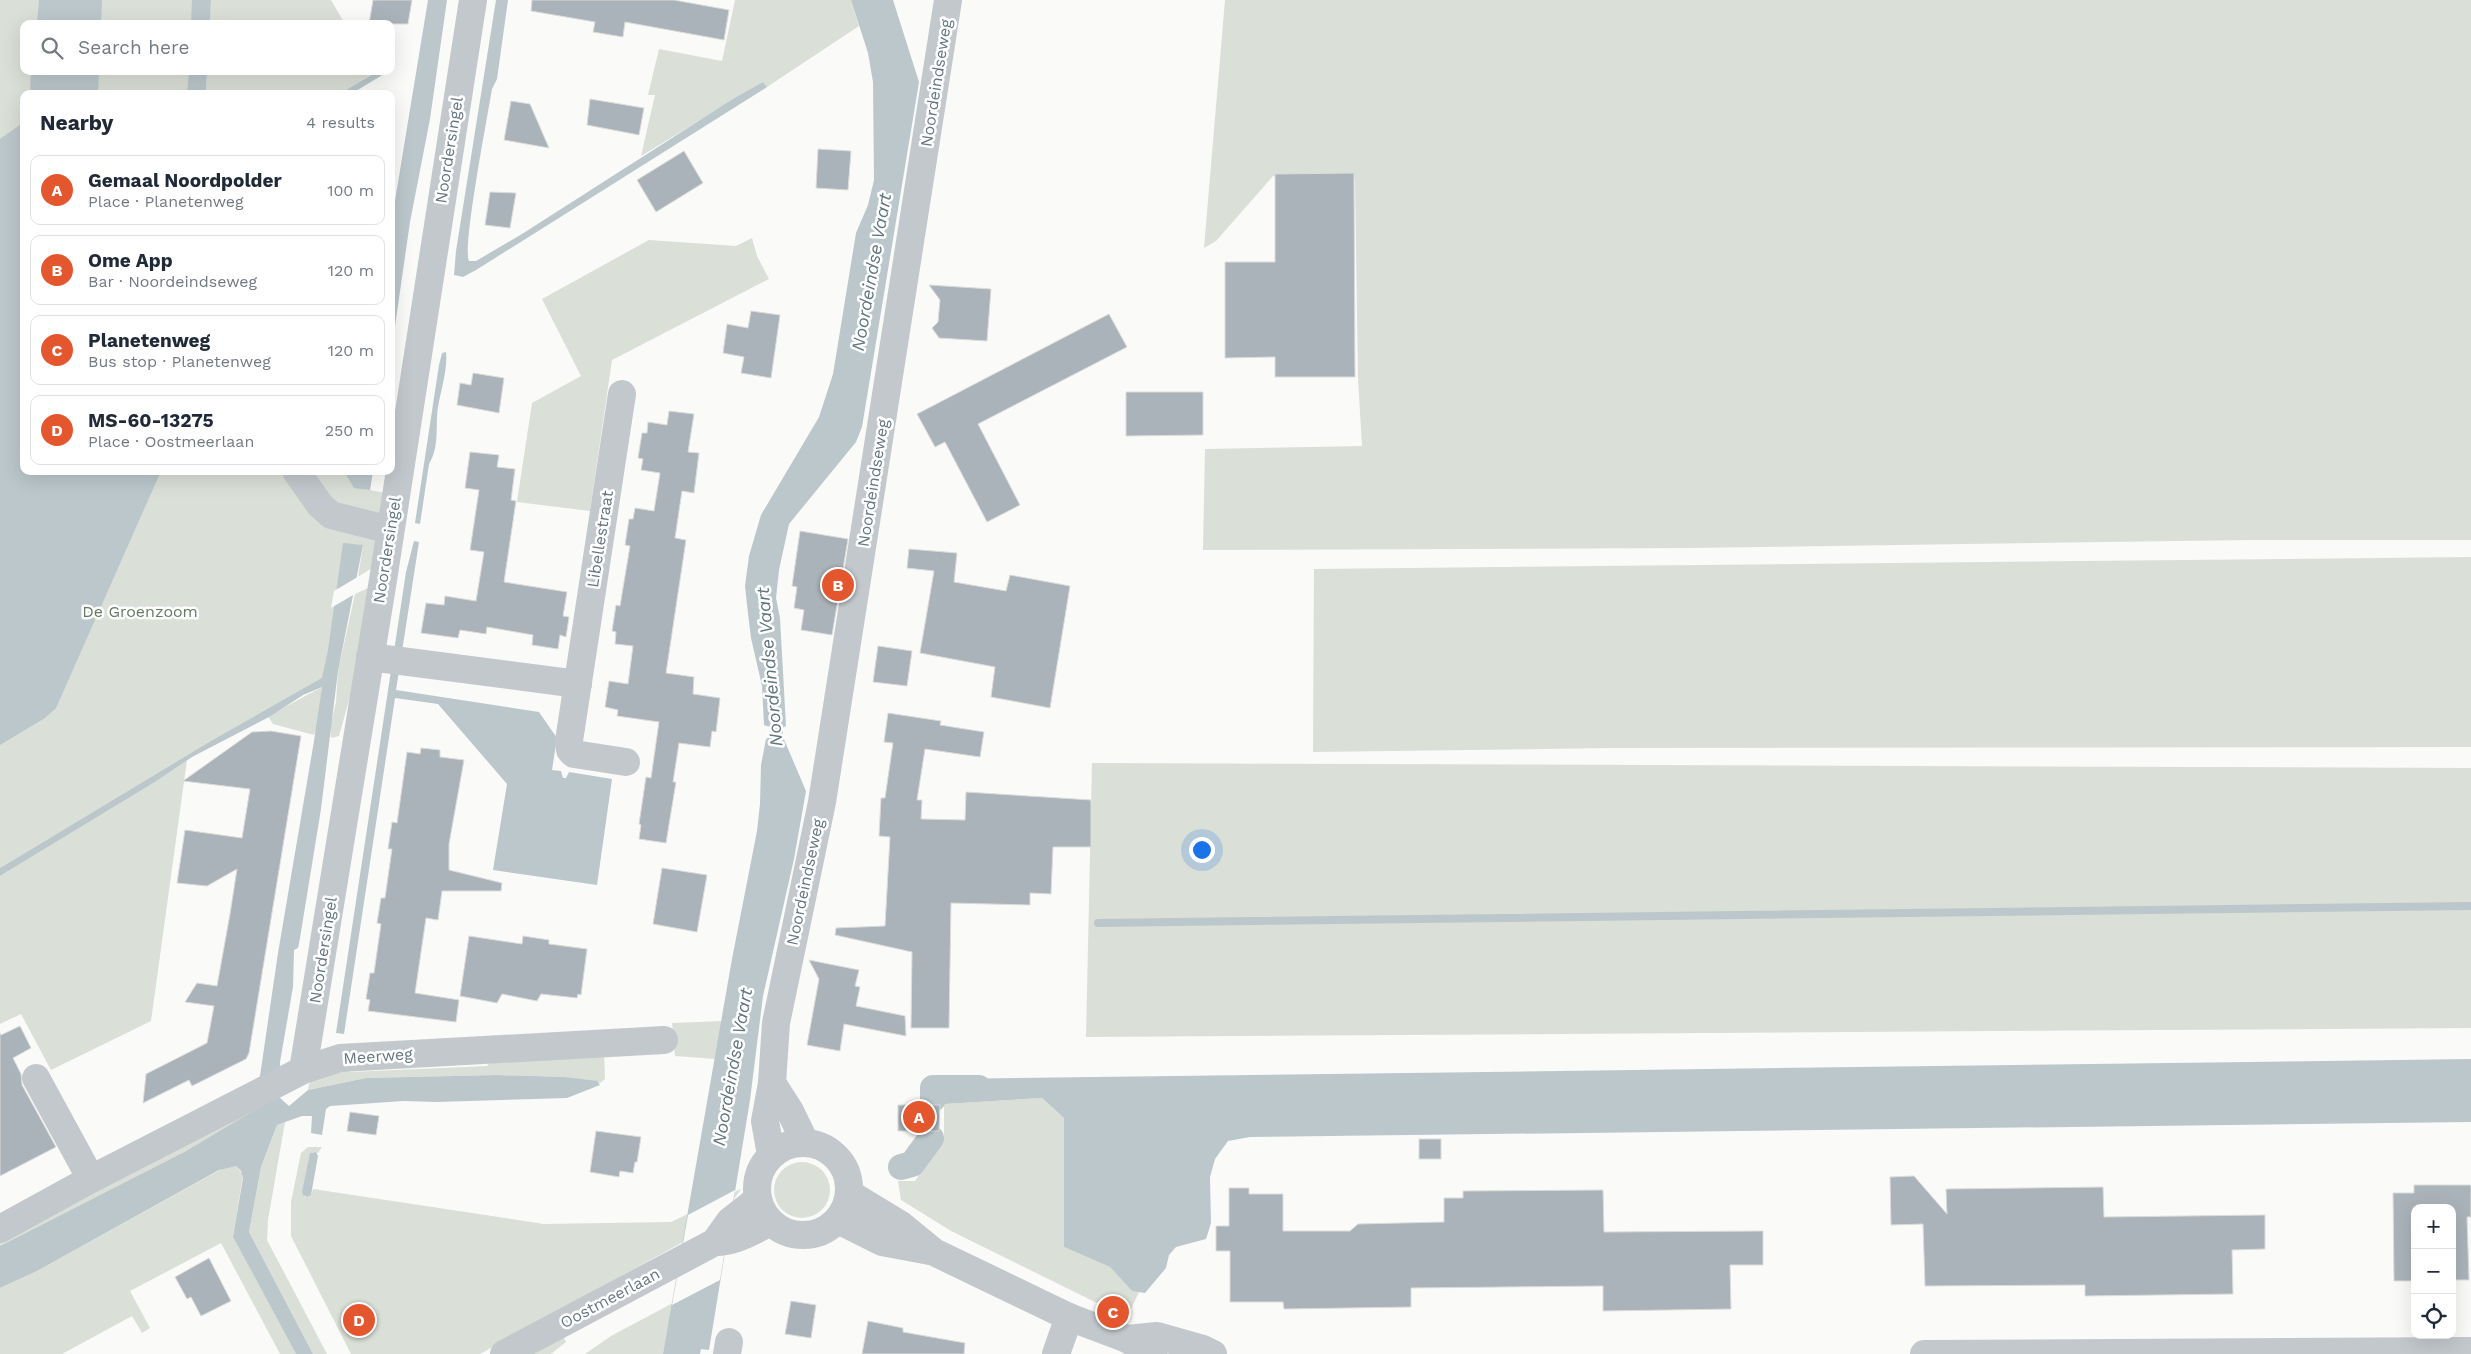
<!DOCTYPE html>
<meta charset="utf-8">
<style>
:root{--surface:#fff;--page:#f2f2f3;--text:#1f2937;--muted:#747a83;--line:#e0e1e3;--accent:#e4572e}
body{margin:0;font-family:"Work Sans",sans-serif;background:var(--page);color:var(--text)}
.controls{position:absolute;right:15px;bottom:15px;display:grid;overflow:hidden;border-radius:10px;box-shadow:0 5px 20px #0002}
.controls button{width:45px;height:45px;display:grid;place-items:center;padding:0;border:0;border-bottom:1px solid var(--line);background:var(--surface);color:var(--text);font:25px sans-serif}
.you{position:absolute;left:1201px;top:849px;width:18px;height:18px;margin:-12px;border:4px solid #fff;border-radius:50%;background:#1a73e8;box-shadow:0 0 0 8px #1a73e833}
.badge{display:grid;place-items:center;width:32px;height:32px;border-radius:50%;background:var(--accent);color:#fff;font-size:16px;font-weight:700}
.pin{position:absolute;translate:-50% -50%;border:2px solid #fff;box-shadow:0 1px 5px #0006}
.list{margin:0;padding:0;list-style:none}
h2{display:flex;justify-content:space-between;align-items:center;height:65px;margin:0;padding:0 20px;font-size:21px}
h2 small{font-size:16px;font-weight:400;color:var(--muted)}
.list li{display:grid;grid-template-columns:32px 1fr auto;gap:15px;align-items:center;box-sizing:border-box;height:70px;margin:0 10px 10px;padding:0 10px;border:1px solid var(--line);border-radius:10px}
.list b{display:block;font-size:19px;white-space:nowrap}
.list p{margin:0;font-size:16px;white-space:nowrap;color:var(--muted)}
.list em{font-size:16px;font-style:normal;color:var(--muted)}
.icon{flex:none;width:28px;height:28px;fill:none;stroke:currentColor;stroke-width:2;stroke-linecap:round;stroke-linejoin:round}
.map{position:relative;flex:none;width:2471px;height:1354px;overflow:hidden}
.search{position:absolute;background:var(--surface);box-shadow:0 5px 20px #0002;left:20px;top:20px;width:375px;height:55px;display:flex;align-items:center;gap:12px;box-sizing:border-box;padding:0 18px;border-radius:10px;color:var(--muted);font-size:19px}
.panel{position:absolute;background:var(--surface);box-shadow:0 5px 20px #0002;left:20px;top:90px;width:375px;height:385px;border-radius:10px}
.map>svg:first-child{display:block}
</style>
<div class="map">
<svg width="2471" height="1354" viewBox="0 0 2471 1354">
<rect width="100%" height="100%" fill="#fafaf8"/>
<g fill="#dadfd7">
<path d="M 0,0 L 200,0 L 199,24 L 24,24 L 24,71 L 198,71 L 197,94 L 24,94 L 24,471 L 368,471 L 365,489 L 385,493 L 372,568 L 358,577 L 363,546 L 355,544 L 332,674 L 209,742 L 0,868 Z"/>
<path d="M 211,0 L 331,0 L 345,24 L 210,24 Z"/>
<path d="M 735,0 L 851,0 L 859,26 L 767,87 L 763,82 L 641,156 L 655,95 L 648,95 L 659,49 L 722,61 Z"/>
<path d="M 1225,0 L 2471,0 L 2471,540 L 2250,540 L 1686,548 L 1203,550 L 1205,449 L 1362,446 L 1358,378 L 1355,179 L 1273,176 L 1216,241 L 1204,248 Z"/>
<path d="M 207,71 L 373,71 L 374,73 L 339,94 L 206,94 Z"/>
<path d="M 752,238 L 757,256 L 769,279 L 612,360 L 590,511 L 517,502 L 532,403 L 581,376 L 542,299 L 649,240 L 736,246 Z"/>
<path d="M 2471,557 L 2471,747 L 1612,748 L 1313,752 L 1314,569 Z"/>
<path d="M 368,588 L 370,589 L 353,686 L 339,736 L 331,738 L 330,728 L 336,702 L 338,671 L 355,594 Z"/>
<path d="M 322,687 L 317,727 L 314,735 L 273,724 L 268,716 Z"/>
<path d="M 187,760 L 151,1021 L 51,1070 L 21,1014 L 0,1024 L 0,876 L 155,782 Z"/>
<path d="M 1092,763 L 2471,768 L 2471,1028 L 1086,1037 Z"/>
<path d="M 723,1021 L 716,1059 L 675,1056 L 672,1023 Z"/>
<path d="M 604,1052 L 605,1079 L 600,1083 L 565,1077 L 497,1075 L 366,1078 L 308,1090 L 310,1078 L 342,1065 L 350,1072 L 487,1066 L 494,1058 Z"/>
<path d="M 1042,1098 L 1064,1118 L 1064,1247 L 1110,1267 L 1132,1291 L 1139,1292 L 1131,1309 L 1095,1302 L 951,1231 L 901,1200 L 898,1181 L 915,1181 L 944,1137 L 944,1104 Z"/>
<path d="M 246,1111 L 248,1114 L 242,1119 L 186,1151 L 0,1246 L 0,1237 Z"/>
<path d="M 285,1122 L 268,1220 L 267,1240 L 327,1354 L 313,1354 L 249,1232 L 261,1167 L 277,1125 Z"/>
<path d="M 308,1147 L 322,1147 L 318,1153 L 313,1152 L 310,1154 L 302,1191 L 305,1197 L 311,1195 L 313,1189 L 544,1224 L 671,1222 L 741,1189 L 728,1208 L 683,1242 L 480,1354 L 351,1354 L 291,1236 L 291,1202 L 301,1153 Z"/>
<circle cx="802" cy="1190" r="28"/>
<path d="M 227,1166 L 236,1166 L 243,1175 L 233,1237 L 296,1354 L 280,1354 L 221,1243 L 130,1291 L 150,1328 L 142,1333 L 132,1316 L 62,1354 L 0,1354 L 0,1288 L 37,1271 Z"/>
<path d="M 673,1303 L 663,1354 L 585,1354 L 611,1336 Z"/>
<path d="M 563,1336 L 566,1342 L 551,1354 L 529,1354 Z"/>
</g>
<g fill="#bbc7cb">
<path d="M 39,0 L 102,0 L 101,24 L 37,24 Z"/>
<path d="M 192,0 L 211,0 L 210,24 L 191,24 Z"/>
<path d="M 428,0 L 447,0 L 430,119 L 410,222 L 391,354 L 391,225 Z"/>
<path d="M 496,0 L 508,0 L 497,79 L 492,89 C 488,114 462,248 469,261 L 476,261 L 522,234 L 733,99 L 763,82 L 767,87 L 476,270 L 463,277 L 454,275 L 456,251 Z"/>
<path d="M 851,0 L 893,0 L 919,82 L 862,427 L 856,442 L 789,524 L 779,570 L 776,598 L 780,618 L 786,726 L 783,728 L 783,737 L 806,791 L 794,859 L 763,996 L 750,1100 L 709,1350 L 701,1349 L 700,1354 L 663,1354 L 732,959 L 757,831 L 760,804 L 761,765 L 766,739 L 770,737 L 770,727 L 764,725 L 762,686 L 751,638 L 747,605 L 745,586 L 749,556 L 761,515 L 819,417 L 833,374 L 856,233 L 868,205 L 874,180 L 873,82 L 868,53 Z"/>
<path d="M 31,71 L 99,71 L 98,94 L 30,94 Z"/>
<path d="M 189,71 L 207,71 L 206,94 L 187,94 Z"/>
<path d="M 378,71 L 389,71 L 351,94 L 339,94 Z"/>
<path d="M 24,122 L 24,471 L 161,471 L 56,708 L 45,718 L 0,745 L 0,139 Z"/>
<path d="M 446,352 C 448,368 441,390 438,407 C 435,427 440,446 429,464 L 420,524 L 415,523 L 439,365 L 442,353 Z"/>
<path d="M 344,471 L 373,471 L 370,490 L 354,488 Z"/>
<path d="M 414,541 L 419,542 L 396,690 L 539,712 L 557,738 L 552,770 L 561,771 L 563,778 L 566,778 L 569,772 L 612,779 L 597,885 L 493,870 L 507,784 L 438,704 L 395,698 L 344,1034 L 336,1033 L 406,572 Z"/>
<path d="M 343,543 L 363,545 L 338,671 L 321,809 L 300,938 L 298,948 L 294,950 L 293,987 L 280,1062 L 279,1097 L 289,1106 L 308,1090 L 366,1078 L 497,1075 L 565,1077 L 597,1081 L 600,1085 L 567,1098 L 437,1102 L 404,1101 L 330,1106 L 326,1109 L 322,1135 L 311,1133 L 312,1116 L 302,1116 L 277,1125 L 261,1167 L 249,1232 L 313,1354 L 296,1354 L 233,1237 L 243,1178 L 241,1171 L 236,1166 L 219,1170 L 37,1271 L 0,1288 L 0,1246 L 186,1151 L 255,1110 L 278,953 L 314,741 L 322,687 L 303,695 L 269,717 L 192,757 L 155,782 L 0,876 L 0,868 L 209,742 L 322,678 L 328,650 Z"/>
<path d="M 2471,1059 L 2471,1122 L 1250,1137 L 1228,1141 L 1215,1159 L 1210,1177 L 1211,1223 L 1206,1239 L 1176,1247 L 1169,1255 L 1166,1268 L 1145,1293 L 1132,1291 L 1110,1267 L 1064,1247 L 1064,1118 L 1042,1098 L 944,1104 L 944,1079 Z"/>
<path d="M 316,1152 L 318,1156 L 311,1195 L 307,1197 L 303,1195 L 302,1191 L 310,1153 Z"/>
</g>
<g fill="#fafaf8">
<path d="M 361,575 L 358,592 L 331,608 L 334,591 Z"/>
<path d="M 735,1190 L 720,1280 L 672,1305 L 688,1215 Z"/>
</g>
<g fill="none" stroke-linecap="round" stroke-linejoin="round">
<path stroke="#bbc7cb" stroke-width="8" d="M 1098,923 L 2471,906"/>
<g stroke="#bbc7cb" stroke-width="26">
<path d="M 933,1099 L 933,1088 L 979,1088"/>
<path d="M 901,1167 L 912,1164 L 931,1138"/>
</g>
</g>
<g fill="#aab3b9" stroke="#dcdcda">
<path d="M 373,0 L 412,0 L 408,24 L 369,24 Z"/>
<path d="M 532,0 L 674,0 L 729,10 L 724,40 L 625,22 L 623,37 L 593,32 L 595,22 L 531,11 Z"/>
<path d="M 590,99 L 644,108 L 639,135 L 587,125 Z"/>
<path d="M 511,101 L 530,104 L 549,148 L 504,140 Z"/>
<path d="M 818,149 L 851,151 L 848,190 L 816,188 Z"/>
<path d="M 684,151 L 703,183 L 656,212 L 637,180 Z"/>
<path d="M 1354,173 L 1355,377 L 1275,377 L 1275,357 L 1225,358 L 1225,262 L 1275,262 L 1275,174 Z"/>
<path d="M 490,192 L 516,193 L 510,228 L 485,225 Z"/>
<path d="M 929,285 L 991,289 L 987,341 L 939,338 L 932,328 L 938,322 L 940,300 Z"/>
<path d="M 751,311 L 780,315 L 771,378 L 741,373 L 744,357 L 723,353 L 727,324 L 748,328 Z"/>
<path d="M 1109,314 L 1127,347 L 978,424 L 1020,505 L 987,522 L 945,442 L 935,447 L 917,414 Z"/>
<path d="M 473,373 L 504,378 L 499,413 L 457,405 L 460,383 L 471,385 Z"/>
<path d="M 1126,392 L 1203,392 L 1203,435 L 1126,436 Z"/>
<path d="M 669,411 L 694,414 L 688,452 L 699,453 L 694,493 L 682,491 L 675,538 L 686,540 L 666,673 L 694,677 L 693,694 L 720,698 L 716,732 L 712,731 L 710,747 L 679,743 L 673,782 L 676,782 L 666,843 L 639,839 L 641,825 L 639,824 L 646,777 L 651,778 L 659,722 L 617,716 L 618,710 L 605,707 L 609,681 L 628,684 L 633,646 L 615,644 L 616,632 L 612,631 L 616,605 L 620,606 L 630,546 L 625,545 L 629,519 L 633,519 L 635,508 L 654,511 L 660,473 L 641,470 L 643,459 L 638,458 L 642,433 L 647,433 L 648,422 L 667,425 Z"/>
<path d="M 470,452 L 499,455 L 497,467 L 515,469 L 511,500 L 516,501 L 504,582 L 567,592 L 563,616 L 569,617 L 566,637 L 560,635 L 558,649 L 532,645 L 533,635 L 487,627 L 486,634 L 460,630 L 458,638 L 421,633 L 426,603 L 444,605 L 445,596 L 476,601 L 484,552 L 470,550 L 479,490 L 465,488 Z"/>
<path d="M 800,531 L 848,539 L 832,635 L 801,630 L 804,610 L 794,608 L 797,587 L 792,586 Z"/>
<path d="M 909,549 L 957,553 L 954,582 L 1006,591 L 1010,575 L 1070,586 L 1050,708 L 991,697 L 995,667 L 920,653 L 934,571 L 907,568 Z"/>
<path d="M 878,646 L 912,651 L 907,686 L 873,682 Z"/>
<path d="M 888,713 L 941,721 L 940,725 L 984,732 L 980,757 L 925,749 L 917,800 L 922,800 L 921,819 L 965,820 L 966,792 L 1091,800 L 1091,847 L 1053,847 L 1051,894 L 1030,893 L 1030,905 L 951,903 L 949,1028 L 911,1028 L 912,952 L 835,935 L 836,928 L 885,926 L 890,837 L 879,836 L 881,798 L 885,798 L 893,743 L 884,742 Z"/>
<path d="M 271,731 L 301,736 L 249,1053 L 246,1059 L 192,1086 L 189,1080 L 143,1103 L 146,1074 L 207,1043 L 214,1006 L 185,1002 L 197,983 L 217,986 L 230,914 L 237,869 L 207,886 L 177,883 L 185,830 L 242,838 L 250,789 L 183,781 L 252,732 Z"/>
<path d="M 421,748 L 440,750 L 440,757 L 464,760 L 449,844 L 449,870 L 502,883 L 501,891 L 442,891 L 438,920 L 426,918 L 415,993 L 459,1000 L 456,1022 L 368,1011 L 370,1000 L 366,999 L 370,973 L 374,973 L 381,924 L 377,923 L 381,898 L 385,898 L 392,849 L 388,849 L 392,822 L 397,823 L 407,752 L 420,754 Z"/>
<path d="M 662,868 L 707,875 L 697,932 L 653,924 Z"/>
<path d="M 469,936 L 522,944 L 523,936 L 549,940 L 549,944 L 587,949 L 581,995 L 578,994 L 577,998 L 541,994 L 537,1001 L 502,994 L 497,1003 L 460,996 Z"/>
<path d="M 809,960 L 859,970 L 855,986 L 860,987 L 856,1006 L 905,1016 L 906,1036 L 844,1024 L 840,1051 L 807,1045 L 819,979 Z"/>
<path d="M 20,1026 L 31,1048 L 13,1058 L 21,1074 L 22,1085 L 56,1147 L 0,1176 L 0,1033 L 1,1035 Z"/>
<path d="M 898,1105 L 940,1105 L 939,1131 L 898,1131 Z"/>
<path d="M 350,1112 L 379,1116 L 376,1135 L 347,1131 Z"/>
<path d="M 596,1131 L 641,1137 L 637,1162 L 635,1162 L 633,1173 L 620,1171 L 619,1177 L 590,1172 Z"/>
<rect x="1419" y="1139" width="22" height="20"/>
<path d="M 1914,1176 L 1947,1214 L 1946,1189 L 2103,1187 L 2104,1217 L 2265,1215 L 2265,1249 L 2232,1250 L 2233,1294 L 2085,1296 L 2085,1285 L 1925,1286 L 1923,1224 L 1891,1225 L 1890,1177 Z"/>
<path d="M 2414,1185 L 2471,1185 L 2471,1217 L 2467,1217 L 2469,1280 L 2452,1280 L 2452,1208 L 2415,1208 L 2415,1281 L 2394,1281 L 2393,1193 L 2414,1193 Z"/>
<path d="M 1229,1188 L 1249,1188 L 1249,1194 L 1283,1194 L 1283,1231 L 1350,1231 L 1358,1224 L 1444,1222 L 1444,1198 L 1463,1198 L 1463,1191 L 1603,1190 L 1604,1232 L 1763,1231 L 1763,1265 L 1730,1265 L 1731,1309 L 1603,1311 L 1603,1286 L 1411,1288 L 1411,1307 L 1284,1309 L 1283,1302 L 1230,1302 L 1230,1251 L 1216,1251 L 1216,1226 L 1229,1226 Z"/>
<path d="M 209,1258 L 231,1301 L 201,1316 L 191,1297 L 187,1299 L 175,1277 Z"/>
<path d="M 791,1301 L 816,1305 L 811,1338 L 785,1334 Z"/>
<path d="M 868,1321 L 903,1328 L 903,1332 L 965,1343 L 964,1354 L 862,1354 Z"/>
</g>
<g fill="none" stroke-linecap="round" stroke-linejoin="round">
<g stroke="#c3c8cc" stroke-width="28">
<path d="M 622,394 L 569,741 L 570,750 L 574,754 L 626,762"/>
<path d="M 296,471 L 320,505 L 331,515 L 390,530"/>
<path d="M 370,657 L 578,684"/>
<path d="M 303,1070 L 383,580 L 473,0"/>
<path d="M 36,1078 L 91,1179"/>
<path d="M 772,1083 L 790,1111 L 805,1142"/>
<circle cx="803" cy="1189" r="46"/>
<path d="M 771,1155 L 765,1121 L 772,1083 L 776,1023 L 822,802 L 948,0"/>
<path d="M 850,1194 L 901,1225 L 934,1252 L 1069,1317 L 1127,1339 L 1153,1354"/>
<path d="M 838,1220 L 882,1242 L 930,1251"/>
<path d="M 0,1229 L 91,1179 L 303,1070 L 340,1058 L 664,1040"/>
<path d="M 715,1242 C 736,1242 753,1231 771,1222"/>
<path d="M 1127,1339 L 1157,1336 L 1203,1349 L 1213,1354"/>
<path d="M 504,1354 L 715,1242 L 730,1221 L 758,1199"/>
<path d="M 727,1354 L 729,1342"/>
<path d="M 1056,1354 L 1069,1317"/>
<path d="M 1924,1354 L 2471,1351"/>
</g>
</g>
<g text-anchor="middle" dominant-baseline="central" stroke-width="5" stroke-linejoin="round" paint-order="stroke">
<g font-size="16" fill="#657683" stroke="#fff">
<text transform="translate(936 83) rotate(-81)">Noordeindseweg</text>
<text transform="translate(449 150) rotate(-81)">Noordersingel</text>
<text transform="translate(873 483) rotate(-81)">Noordeindseweg</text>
<text transform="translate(600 539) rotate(-81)">Libellestraat</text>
<text transform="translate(387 550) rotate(-81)">Noordersingel</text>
<text transform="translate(805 882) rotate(-78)">Noordeindseweg</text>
<text transform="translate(323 950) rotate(-81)">Noordersingel</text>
<text transform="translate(378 1056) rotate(-4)">Meerweg</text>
<text transform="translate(610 1298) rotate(-28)">Oostmeerlaan</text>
</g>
<g font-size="16" fill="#687a64" stroke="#fff">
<text x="140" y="611">De Groenzoom</text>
</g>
<g font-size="18" font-style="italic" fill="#60757c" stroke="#fff">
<text transform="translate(871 272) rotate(-80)">Noordeindse Vaart</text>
<text transform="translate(769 667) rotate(-95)">Noordeindse Vaart</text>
<text transform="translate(732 1067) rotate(-80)">Noordeindse Vaart</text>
</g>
</g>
</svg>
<div class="controls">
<button>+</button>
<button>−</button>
<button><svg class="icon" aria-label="locate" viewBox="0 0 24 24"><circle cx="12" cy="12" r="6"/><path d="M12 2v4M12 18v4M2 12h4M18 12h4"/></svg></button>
</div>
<div class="you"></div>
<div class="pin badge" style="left:919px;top:1117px">A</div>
<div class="pin badge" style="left:838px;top:585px">B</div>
<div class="pin badge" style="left:1113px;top:1312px">C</div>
<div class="pin badge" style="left:359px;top:1320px">D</div>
<div class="search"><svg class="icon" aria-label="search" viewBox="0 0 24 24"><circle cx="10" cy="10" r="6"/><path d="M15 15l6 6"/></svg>Search here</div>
<section class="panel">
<h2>Nearby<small>4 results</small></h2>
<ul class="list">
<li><span class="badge">A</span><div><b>Gemaal Noordpolder</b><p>Place · Planetenweg</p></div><em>100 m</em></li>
<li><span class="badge">B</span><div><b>Ome App</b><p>Bar · Noordeindseweg</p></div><em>120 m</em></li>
<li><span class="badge">C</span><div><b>Planetenweg</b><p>Bus stop · Planetenweg</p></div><em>120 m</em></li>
<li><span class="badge">D</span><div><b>MS-60-13275</b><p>Place · Oostmeerlaan</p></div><em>250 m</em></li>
</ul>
</section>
</div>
